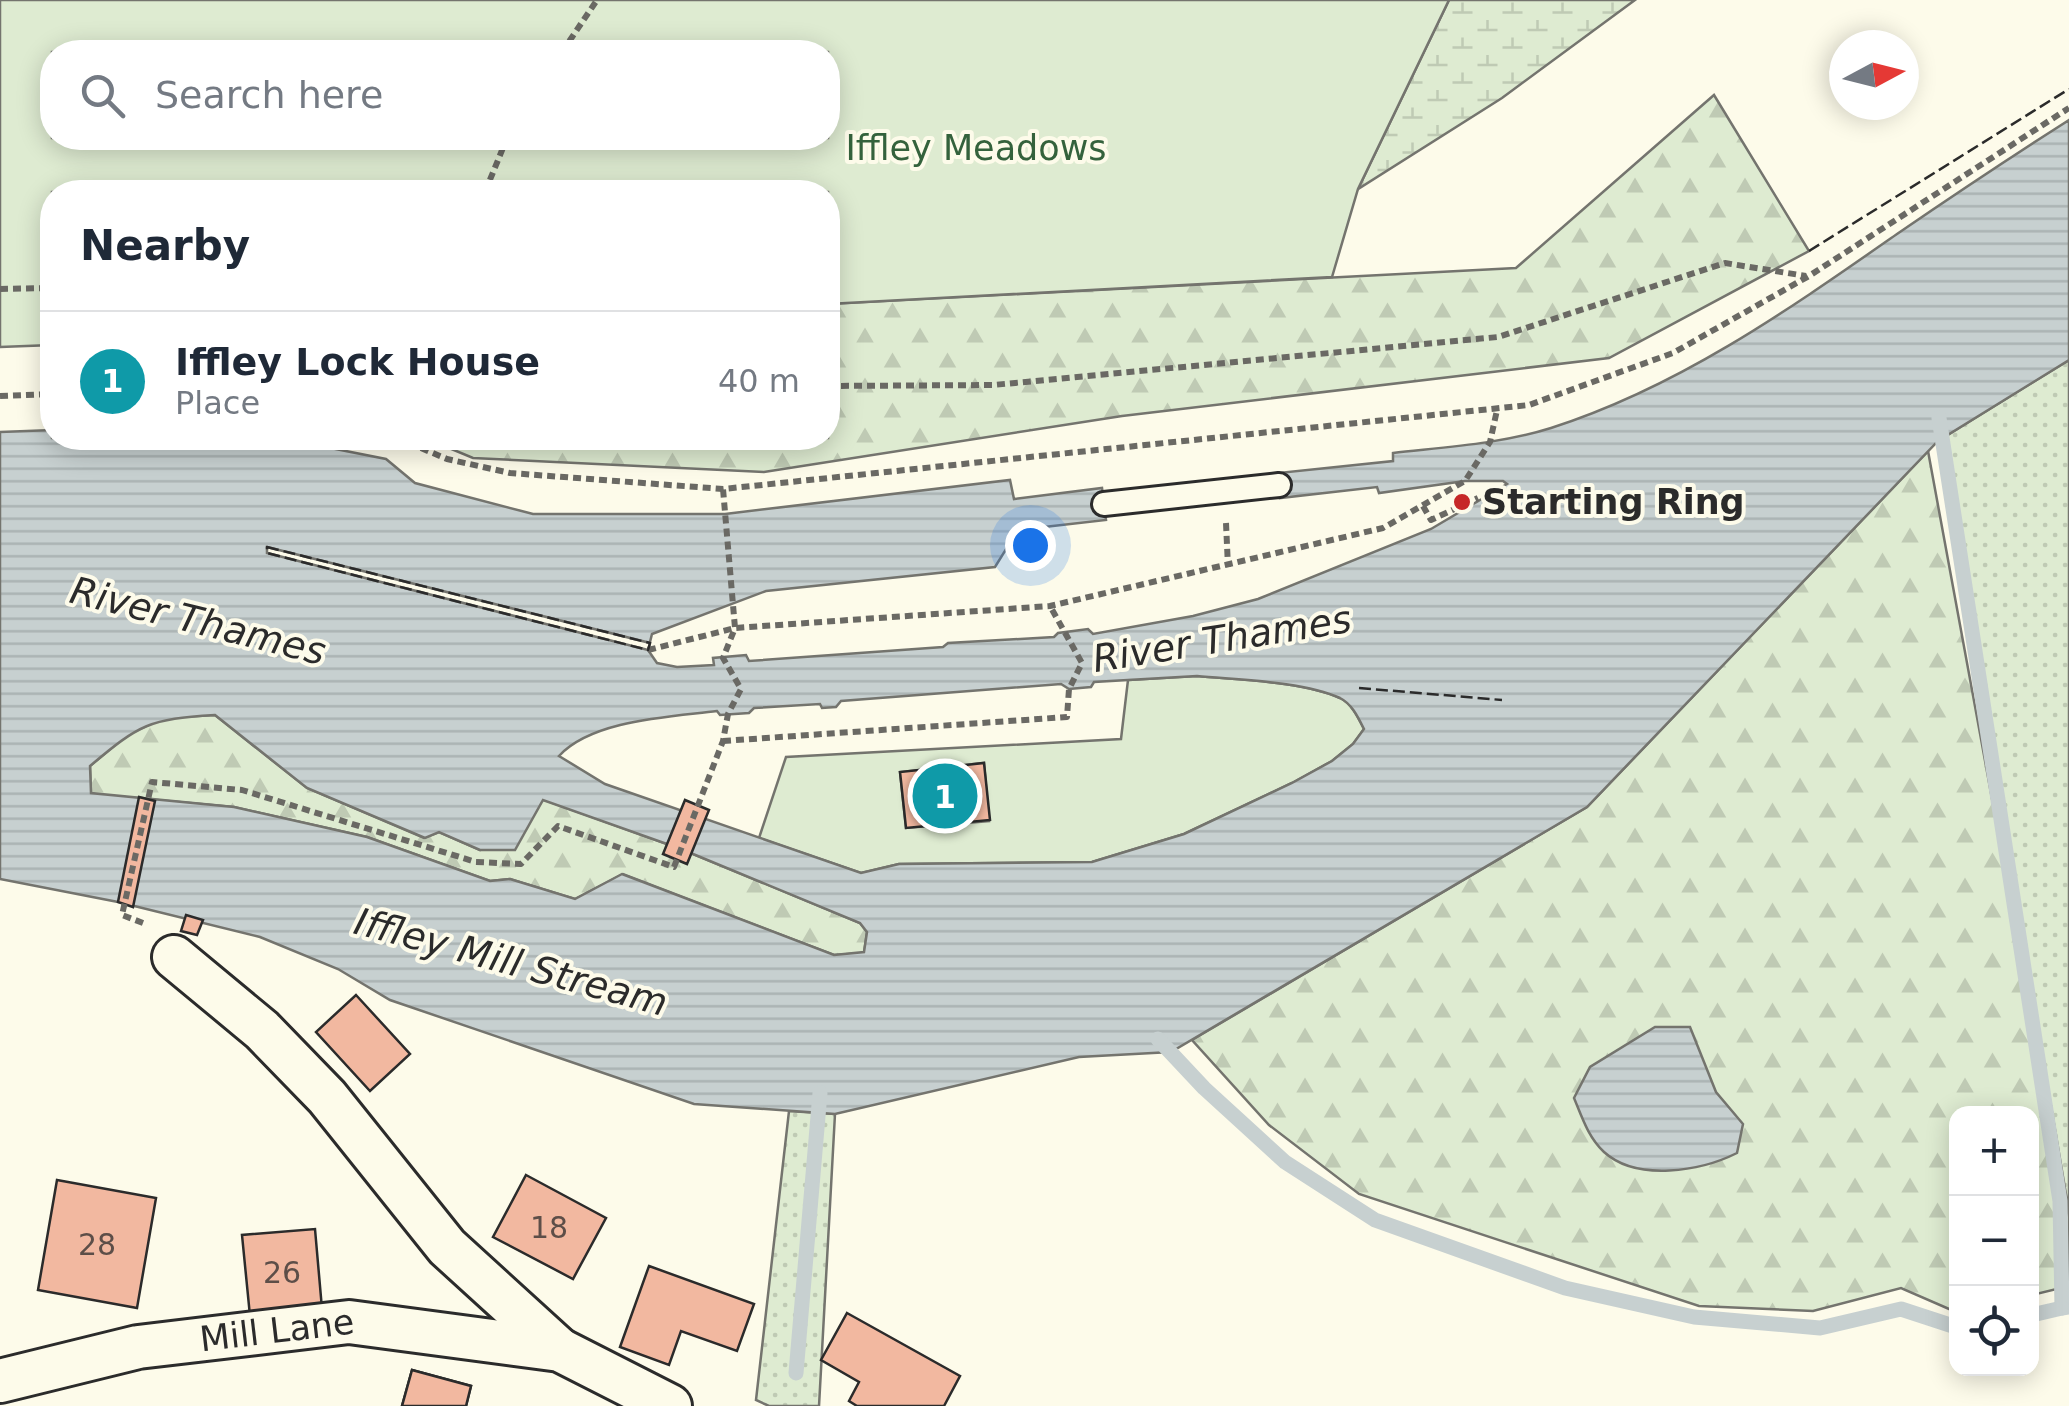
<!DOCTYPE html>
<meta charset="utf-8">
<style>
:root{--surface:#fff;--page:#f2f2f3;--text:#1f2937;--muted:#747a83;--line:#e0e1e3;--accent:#b45309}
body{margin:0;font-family:"DejaVu Sans",sans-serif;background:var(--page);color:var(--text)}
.controls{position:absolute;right:30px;bottom:30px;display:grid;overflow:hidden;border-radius:20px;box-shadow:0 5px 25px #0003}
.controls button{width:90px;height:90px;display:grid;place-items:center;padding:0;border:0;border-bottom:2px solid var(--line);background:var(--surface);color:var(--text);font:50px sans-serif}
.compass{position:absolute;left:1829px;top:30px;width:90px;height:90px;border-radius:50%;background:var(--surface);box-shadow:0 5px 25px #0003;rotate:83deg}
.you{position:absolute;left:1030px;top:545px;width:35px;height:35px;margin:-25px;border:8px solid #fff;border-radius:50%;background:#1a73e8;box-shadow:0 0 0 15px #1a73e833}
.badge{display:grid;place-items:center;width:65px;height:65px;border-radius:50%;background:var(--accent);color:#fff;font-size:32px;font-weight:700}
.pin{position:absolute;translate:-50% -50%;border:5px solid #fff;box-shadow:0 2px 10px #0006}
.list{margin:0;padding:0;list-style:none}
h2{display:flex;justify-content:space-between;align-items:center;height:130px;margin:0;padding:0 40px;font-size:42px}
h2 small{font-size:32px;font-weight:400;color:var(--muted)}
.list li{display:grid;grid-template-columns:65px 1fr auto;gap:30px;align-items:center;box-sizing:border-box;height:140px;padding:0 40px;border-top:2px solid var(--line)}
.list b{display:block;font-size:38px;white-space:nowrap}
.list p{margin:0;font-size:32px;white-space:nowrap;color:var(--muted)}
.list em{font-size:32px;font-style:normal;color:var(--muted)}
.icon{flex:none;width:55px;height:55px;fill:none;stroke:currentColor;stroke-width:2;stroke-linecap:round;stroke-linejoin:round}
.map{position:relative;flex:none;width:2069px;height:1406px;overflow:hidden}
.search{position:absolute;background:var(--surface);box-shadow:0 5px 25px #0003;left:40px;top:40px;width:800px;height:110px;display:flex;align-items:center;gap:25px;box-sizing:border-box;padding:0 35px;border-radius:40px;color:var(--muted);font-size:38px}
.panel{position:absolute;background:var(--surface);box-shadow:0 5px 25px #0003;left:40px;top:180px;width:800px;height:270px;border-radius:40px}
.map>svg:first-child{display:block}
</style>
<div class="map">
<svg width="2069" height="1406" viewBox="0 0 2069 1406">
<defs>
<pattern id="grass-dots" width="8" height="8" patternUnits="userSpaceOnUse" patternTransform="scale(2.5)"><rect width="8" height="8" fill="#deebd1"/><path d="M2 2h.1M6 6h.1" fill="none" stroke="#bfcab4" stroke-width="1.8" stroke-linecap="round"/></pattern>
<pattern id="forest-firs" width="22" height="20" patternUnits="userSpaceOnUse" patternTransform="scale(2.5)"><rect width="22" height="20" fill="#deebd1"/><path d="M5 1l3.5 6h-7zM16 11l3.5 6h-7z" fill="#bfcab4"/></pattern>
<pattern id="wetland-marsh" width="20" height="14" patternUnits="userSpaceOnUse" patternTransform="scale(2.5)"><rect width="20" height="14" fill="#deebd1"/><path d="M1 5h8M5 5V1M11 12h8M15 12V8" fill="none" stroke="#bfcab4"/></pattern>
<pattern id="water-rules" width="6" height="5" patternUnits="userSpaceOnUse" patternTransform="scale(2.5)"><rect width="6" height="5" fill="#c7d0d0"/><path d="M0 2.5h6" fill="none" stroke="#abb3b3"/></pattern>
</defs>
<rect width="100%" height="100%" fill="#fdfbea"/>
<g fill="url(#grass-dots)" stroke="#74746e" stroke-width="2.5">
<path d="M 2069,360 L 2069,1212 L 1938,441 Z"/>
<path d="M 789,1111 L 835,1114 L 819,1406 L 769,1406 L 756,1400 Z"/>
</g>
<g fill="url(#forest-firs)" stroke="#74746e" stroke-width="2.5">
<path d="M 1714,95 L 1809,251 L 1609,358 L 1122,416 L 764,472 L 473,458 L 425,438 L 828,438 L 828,304 L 1516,268 Z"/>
<path d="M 1928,451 L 2069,1217 L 2069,1286 L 2032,1295 L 2032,1114 L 1956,1114 L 1956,1312 L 1901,1288 L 1813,1311 L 1699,1306 L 1359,1194 L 1269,1125 L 1192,1040 L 1587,807 Z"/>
<path d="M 215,715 L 307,788 L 424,838 L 439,832 L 480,850 L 542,799 L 681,849 L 860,923 L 867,932 L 864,953 L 834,955 L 623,874 L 575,899 L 510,879 L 490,881 L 367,837 L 234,807 L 91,794 L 90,766 L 127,735 L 163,718 Z"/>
</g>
<path fill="url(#wetland-marsh)" stroke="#74746e" stroke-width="2.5" d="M 1449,0 L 1635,0 L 1502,98 L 1358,189 Z"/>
<g fill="#deebd1" stroke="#74746e" stroke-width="2.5" fill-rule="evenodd">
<path d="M 0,0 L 1449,0 L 1358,189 L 1332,277 L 828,304 L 828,192 L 52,192 L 52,345 L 0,347 ZM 52,52 L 828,52 L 828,138 L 52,138 Z"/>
<path d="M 1197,676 C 1238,680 1303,681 1340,698 C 1352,704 1358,717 1364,729 L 1353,744 L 1332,761 L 1292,783 L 1184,834 L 1092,862 L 899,864 L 861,873 L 759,838 L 786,757 L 1121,739 L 1128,680 ZM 984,763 L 989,821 L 906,828 L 900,772 Z"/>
</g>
<g fill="url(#water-rules)" stroke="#74746e" stroke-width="2.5" fill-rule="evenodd">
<path d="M 2069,120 L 2069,360 L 1938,441 L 1587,807 L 1171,1052 L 1079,1057 L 835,1114 L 694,1104 L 390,1000 L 338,969 L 260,937 L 118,902 L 0,879 L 0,432 L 52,430 L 52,438 L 280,438 L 386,459 L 415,483 L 533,514 L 725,514 L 1010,480 L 1014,499 L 1102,488 L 1106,520 L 1018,530 L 995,567 L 766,591 L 652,634 L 648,650 L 657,663 L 677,667 L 714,665 L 713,658 L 746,655 L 749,661 L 943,647 L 948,643 L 1054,637 L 1058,633 L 1088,629 L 1093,634 L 1193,616 L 1258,599 L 1431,529 L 1507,484 L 1503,481 L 1465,481 L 1379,493 L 1377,487 L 1280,498 L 1278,473 L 1393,461 L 1393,453 C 1446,447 1500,444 1551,428 C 1679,387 1788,310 1897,234 C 1954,195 2011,157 2069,120 ZM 1197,676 C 1238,680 1303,681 1340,698 C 1352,704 1358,717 1364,729 L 1353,744 L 1332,761 L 1292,783 L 1184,834 L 1092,862 L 899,864 L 861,873 L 605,784 L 559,756 C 592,720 670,717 717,711 L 720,715 L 749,713 L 754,708 L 820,704 L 822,708 L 836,707 L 841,701 L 1061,684 L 1069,689 L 1091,687 L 1094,682 ZM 215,715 L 307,788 L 425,838 L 439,832 L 480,850 L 515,850 L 543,800 L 681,849 L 860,923 L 867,932 L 864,952 L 834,955 L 622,874 L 575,899 L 510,879 L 490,881 L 367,837 L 234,807 L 91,793 L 90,766 C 140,724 149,719 215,715 Z"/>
<path d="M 1655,1027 L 1690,1027 L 1716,1092 L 1743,1124 L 1737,1153 C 1701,1171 1637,1182 1604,1152 C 1588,1137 1582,1117 1574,1098 L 1590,1067 Z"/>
</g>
<path fill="#fdfbea" stroke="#74746e" stroke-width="2.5" d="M 267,547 L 650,643 L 648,650 L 267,553 Z"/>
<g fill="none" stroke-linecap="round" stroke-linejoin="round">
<g stroke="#c7d0d0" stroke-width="15">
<path d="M 1939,418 L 2060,1201 L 2062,1308 L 2069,1307"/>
<path d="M 1158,1039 L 1204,1088 L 1285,1162 L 1375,1220 L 1565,1288 L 1694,1317 L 1820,1328 L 1901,1309 L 1956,1327"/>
<path d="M 2032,1315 L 2062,1308"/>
<path d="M 796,1373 L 820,1093"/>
</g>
</g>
<g fill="#f2b8a0" stroke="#2b2b2b" stroke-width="2.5">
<path d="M 984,763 L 990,820 L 906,828 L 900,772 Z"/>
<path d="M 139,797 L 155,801 L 133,907 L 118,902 Z"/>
<path d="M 685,800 L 709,810 L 687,864 L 663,854 Z"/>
<path d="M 186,915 L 203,920 L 197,935 L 181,931 Z"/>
<path d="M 356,995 L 410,1054 L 370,1091 L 316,1032 Z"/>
<path d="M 526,1175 L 606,1218 L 573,1279 L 493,1237 Z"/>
<path d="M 57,1180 L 156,1198 L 137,1308 L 38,1290 Z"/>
<path d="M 315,1229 L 322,1309 L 250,1316 L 242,1235 Z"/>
<path d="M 649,1266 L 754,1304 L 737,1351 L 681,1331 L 669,1365 L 620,1347 Z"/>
<path d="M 847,1313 L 960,1376 L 944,1406 L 857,1406 L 849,1401 L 859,1382 L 821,1360 Z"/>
<path d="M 412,1370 L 471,1386 L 466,1406 L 402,1406 Z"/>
<path d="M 412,1370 L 471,1386 L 466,1406 L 402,1406 Z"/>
</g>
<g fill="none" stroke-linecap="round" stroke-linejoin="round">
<defs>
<path id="lane" d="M 1104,504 L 1279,485"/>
<g id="street">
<path d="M 174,957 L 262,1030 L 327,1097 L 447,1247 L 560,1350"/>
<path id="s1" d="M 0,1381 L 138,1347 L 349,1322 L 560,1350 L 670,1406"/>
</g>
</defs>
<use href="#lane" stroke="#2b2b2b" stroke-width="28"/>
<use href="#street" stroke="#2b2b2b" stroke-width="48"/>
<g stroke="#6a6964" stroke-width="6" stroke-dasharray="8 5" stroke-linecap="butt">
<path d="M 562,52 L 597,0"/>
<path d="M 485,192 L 507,138"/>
<path d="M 0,289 L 52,288"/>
<path d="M 828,386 L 993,385 L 1498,337 L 1725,263 L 1806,276"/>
<path d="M 0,396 L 52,394"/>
<path d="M 397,438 L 447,459 L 510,473 L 723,489 L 1529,405 L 1673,353 L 1809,276 L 2069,108"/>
<path d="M 1423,506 L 1431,520 L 1478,498"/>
<path d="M 1226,523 L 1228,567"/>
<path d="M 648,650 L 735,628 L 1050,606 L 1383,528 L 1465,481 L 1490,442 L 1497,410"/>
<path d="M 723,741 L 1067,717 L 1069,689 L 1082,663 L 1050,606"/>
<path d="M 143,923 L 122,915 L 152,782 L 242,790 L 476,862 L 521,864 L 558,826 L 674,867 L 723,741 L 728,714 L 741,689 L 723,658 L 735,628 L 723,489"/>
</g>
<use href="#lane" stroke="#fdfbea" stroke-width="22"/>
<use href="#street" stroke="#fdfbea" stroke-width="42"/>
<g stroke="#2b2b2b" stroke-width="2.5" stroke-dasharray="12 5" stroke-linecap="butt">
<path d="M 1809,251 L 2069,89"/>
<path d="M 267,547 L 650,643 L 648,650 L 267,553 Z"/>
<path d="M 1359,688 L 1502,700"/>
</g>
</g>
<circle fill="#c62828" stroke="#fdfbea" stroke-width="4" cx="1462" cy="502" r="10"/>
<g text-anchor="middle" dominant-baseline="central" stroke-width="8" stroke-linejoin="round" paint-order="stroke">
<g font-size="30" fill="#5d4e48">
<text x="549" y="1227">18</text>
<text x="97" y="1244">28</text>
<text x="282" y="1272">26</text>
</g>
<g font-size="35" fill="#34623c" stroke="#fdfbea">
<text x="976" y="148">Iffley Meadows</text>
</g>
<g font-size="35" font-weight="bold" fill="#2b2b2b" stroke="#fdfbea" text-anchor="start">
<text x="1482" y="502">Starting Ring</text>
</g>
<g font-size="35" fill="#2b2b2b" stroke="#fdfbea">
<text stroke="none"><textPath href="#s1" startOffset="282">Mill Lane</textPath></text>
</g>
<g font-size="38" font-style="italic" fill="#2b2b2b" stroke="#fdfbea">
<text transform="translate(198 621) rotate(14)">River Thames</text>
<text transform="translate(1222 639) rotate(-9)">River Thames</text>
<text transform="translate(511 962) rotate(15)">Iffley Mill Stream</text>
</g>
</g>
</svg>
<div class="controls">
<button>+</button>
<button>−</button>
<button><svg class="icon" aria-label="locate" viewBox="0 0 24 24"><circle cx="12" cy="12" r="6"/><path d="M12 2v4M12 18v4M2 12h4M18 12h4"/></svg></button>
</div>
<svg class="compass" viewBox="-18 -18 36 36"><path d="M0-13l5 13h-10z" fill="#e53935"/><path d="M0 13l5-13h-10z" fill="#747a83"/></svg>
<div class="you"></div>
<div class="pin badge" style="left:945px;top:796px;background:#0f9aa8">1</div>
<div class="search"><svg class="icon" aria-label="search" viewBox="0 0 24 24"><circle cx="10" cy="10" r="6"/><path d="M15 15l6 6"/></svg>Search here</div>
<section class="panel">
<h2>Nearby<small></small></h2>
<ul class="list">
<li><span class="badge" style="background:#0f9aa8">1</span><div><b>Iffley Lock House</b><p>Place</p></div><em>40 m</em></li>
</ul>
</section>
</div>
